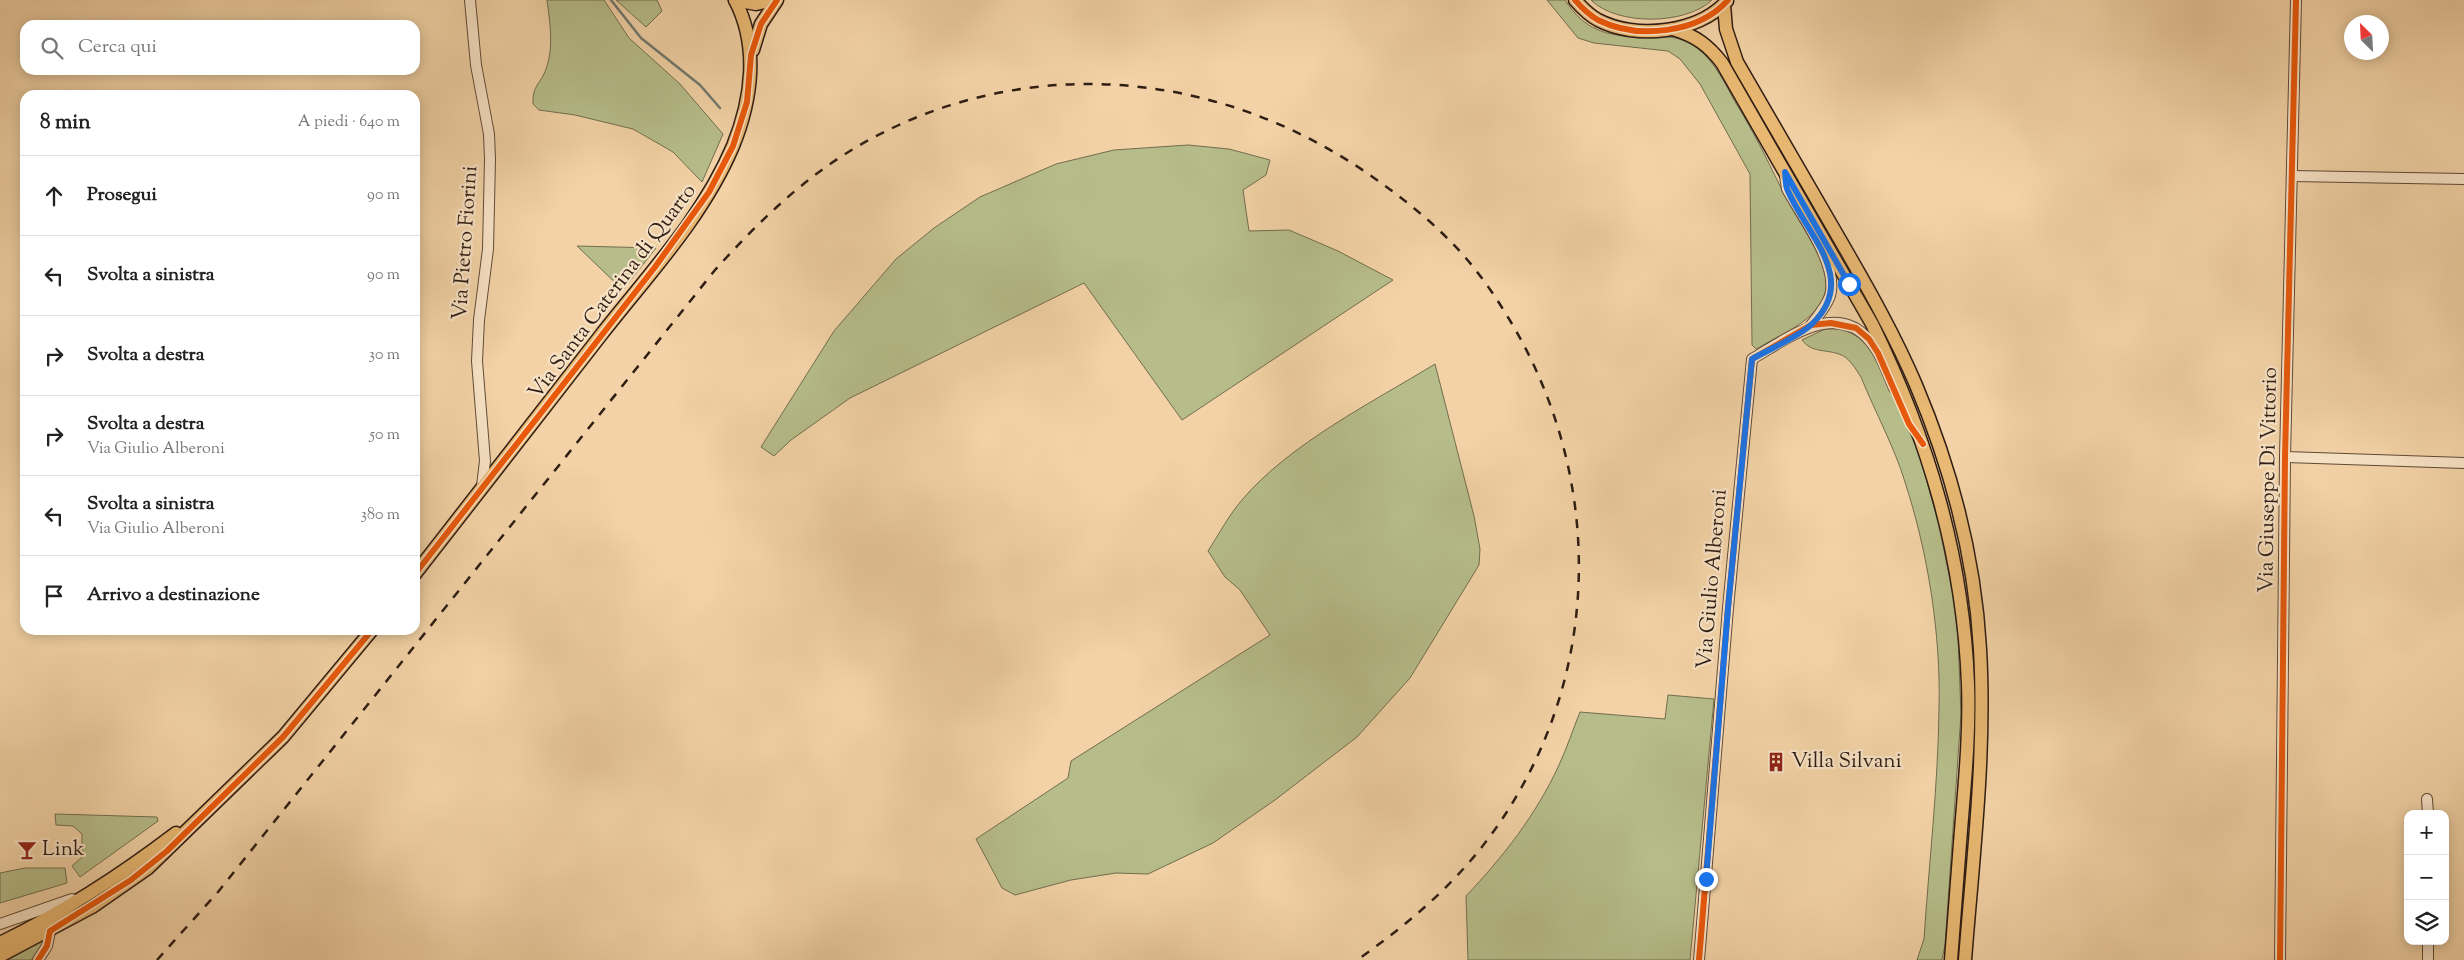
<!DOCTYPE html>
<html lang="it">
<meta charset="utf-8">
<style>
:root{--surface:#fff;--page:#f6f6f6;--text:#222;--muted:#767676;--line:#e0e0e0}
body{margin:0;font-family:"Sorts Mill Goudy",serif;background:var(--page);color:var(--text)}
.controls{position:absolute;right:15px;bottom:15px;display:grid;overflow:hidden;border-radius:10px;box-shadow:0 2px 12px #0003}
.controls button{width:45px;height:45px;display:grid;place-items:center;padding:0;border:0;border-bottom:1px solid var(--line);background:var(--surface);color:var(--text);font:25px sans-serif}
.compass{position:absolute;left:2344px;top:15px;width:45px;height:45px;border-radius:50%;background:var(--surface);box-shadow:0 2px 12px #0003;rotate:336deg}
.stop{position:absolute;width:15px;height:15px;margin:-11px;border:4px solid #1a73e8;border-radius:50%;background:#fff}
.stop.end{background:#1a73e8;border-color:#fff;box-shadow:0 1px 5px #0008}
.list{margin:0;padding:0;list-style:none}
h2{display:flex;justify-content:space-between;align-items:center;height:65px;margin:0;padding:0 20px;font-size:21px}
h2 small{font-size:16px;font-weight:400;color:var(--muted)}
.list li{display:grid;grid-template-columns:32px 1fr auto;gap:15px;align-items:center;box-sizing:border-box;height:80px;padding:0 20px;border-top:1px solid var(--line)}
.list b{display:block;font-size:19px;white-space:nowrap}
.list p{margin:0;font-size:16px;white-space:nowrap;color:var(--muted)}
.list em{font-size:16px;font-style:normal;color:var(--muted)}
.icon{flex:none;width:28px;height:28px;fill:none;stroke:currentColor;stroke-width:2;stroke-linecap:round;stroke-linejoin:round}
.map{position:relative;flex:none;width:2464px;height:960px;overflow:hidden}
.search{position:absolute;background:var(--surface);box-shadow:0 2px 12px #0003;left:20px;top:20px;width:400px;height:55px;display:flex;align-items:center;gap:12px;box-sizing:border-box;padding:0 18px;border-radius:15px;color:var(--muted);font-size:19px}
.panel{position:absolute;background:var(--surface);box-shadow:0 2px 12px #0003;left:20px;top:90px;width:400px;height:545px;border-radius:15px}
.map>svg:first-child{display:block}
</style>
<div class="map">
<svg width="2464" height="960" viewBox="0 0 2464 960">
<rect width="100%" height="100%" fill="#f2d2a6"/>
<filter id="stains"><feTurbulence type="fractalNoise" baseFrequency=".004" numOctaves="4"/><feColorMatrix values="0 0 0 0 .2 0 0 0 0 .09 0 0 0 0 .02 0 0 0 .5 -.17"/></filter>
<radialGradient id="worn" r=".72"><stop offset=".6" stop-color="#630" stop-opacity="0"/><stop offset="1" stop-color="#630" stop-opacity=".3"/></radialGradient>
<g fill="#b6bd8a" stroke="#726d4f">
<path d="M 547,0 L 604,0 L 629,38 L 680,84 L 723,134 L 702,182 L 673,152 L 633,129 L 575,115 L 539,110 L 533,104 C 532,85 541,84 546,69 C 554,48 550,22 547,0 Z"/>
<path d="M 616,0 L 657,0 L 662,11 L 646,27 Z"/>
<path d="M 1547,0 L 1565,0 C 1605,62 1658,18 1697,48 C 1714,61 1724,81 1734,100 C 1752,129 1767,159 1782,190 C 1795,214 1810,238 1823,262 C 1841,312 1790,329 1756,349 L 1752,345 L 1750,174 L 1700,84 L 1680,59 L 1668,51 L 1594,43 L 1578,38 Z"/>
<path d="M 1591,0 L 1712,0 C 1686,25 1617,26 1591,0 Z"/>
<path d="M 1188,145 L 1229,149 L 1270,160 L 1266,175 L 1243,190 L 1249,231 L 1289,230 L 1338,251 L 1393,280 L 1182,420 L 1084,283 L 850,398 L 791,440 L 774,456 L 761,447 L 834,331 L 896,259 L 934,228 L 980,197 L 1056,164 L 1114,150 Z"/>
<path d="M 577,246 L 656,248 L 623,290 Z"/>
<path d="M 1825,329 C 1846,328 1857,334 1871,349 L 1919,453 L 1939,525 L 1953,595 L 1958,636 L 1961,714 L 1945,945 L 1942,960 L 1917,960 L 1924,939 C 1929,863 1938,786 1939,709 C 1941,634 1928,553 1905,482 C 1894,446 1875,412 1861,377 C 1855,368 1849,357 1839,354 C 1824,349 1812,353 1802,340 Z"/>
<path d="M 1435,364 L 1474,516 L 1480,549 L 1479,565 L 1410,678 L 1357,737 L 1275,800 L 1213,843 L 1148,874 L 1116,873 L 1071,880 L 1015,895 L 1002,888 L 976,839 L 1068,778 L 1071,761 L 1270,635 L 1240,590 L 1225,577 L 1208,551 C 1219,534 1229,515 1242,500 C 1289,444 1373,402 1435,364 Z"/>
<path d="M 1668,695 L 1714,699 L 1690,960 L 1468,960 L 1466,896 C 1503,857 1536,815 1559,765 C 1567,748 1573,729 1580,712 L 1665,719 Z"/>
<path d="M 55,814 L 157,817 L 158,821 L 80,877 L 72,866 L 82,857 L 82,834 L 73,826 L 56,825 Z"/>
<path d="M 25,868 L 65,868 L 67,883 L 0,903 L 0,873 Z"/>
<path d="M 41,941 L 44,943 L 31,960 L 1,960 Z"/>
</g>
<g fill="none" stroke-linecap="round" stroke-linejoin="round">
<path stroke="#707970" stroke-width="2.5" d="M 611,0 L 641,38 L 700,85 L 720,108"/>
<defs>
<g id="minor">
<path d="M 470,0 L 476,65 L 489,134 L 490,159 L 488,249 L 479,320 L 477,361 L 485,461 L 482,486"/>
<path d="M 1785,176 L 1787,189 C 1802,217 1839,264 1830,296 C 1826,307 1818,316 1811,325"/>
<path d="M 2292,176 L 2464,179"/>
<path d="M 2285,457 L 2464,463"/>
<path d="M 2427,799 L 2428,814"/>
<path d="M 0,924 L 72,899"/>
<path d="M 2428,941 L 2428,960"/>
<path d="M 38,960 L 47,946 L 50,931"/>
<path d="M 1699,960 L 1728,608 L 1752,359 C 1785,340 1836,300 1869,340 C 1881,353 1887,372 1894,388"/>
<path d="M 2280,960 L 2285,457 L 2296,0"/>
</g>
<g id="major">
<path d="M 735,0 L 756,4 L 773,0"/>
<path d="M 1575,0 C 1582,8 1589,15 1598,20 C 1636,40 1698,33 1727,1"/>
<path d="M 1724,5 L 1726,29 L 1737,62 C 1772,123 1808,184 1843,245 C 1869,290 1895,336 1916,385 C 1951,468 1975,559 1980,649 C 1986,753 1973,857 1965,960"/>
<path d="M 1673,29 C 1696,36 1708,45 1722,63 L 1872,324 C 1928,439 1963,555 1968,684 C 1970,737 1964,790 1960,843 C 1957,882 1954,921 1951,960"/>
<path d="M 753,50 L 761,24 L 777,0"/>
<path d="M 415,574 C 477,494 539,414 601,335 C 648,275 703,217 733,146 C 752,99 759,46 735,0"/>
<path d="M 0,943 C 62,913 121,875 176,833"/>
<path d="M 0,956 L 92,907 L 148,868 L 283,737 L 372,630"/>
</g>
</defs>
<use href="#minor" stroke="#604a38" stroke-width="12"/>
<use href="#major" stroke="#2f1d14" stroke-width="15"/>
<use href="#minor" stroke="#f7e2c5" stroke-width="10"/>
<use href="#major" stroke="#e9b973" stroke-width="12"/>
<path stroke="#2f1d14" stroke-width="2.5" stroke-dasharray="9 9" stroke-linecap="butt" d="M 157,960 L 218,892 L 715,270 C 753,228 792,189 839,158 C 913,109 1004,83 1092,84 C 1191,85 1285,117 1367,173 C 1397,194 1426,216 1451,242 C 1476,267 1497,298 1515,329 C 1605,486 1601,679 1496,828 C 1459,881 1410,923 1357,960"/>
<defs>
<g id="cycleway">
<path d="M 1575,0 C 1582,8 1589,15 1598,20 C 1638,40 1699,33 1728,0"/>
<path d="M 415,574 L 655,267 L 709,192 L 733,146 L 747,102 L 751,55 L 761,24 L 777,0"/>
<path d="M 38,960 L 47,946 L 50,931 L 131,880 L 167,851 L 283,737 L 372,630"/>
<path d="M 1699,960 L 1728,608 L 1752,359 L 1811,325 L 1831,323 L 1856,328 L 1869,339 L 1878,353 L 1909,424 L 1923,444"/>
<path d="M 2280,960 L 2285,457 L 2296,0"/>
</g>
</defs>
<use href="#cycleway" stroke="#f7e2c5" stroke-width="9"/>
<use href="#cycleway" stroke="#e8590c" stroke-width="6"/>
</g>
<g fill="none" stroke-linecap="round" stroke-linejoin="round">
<path stroke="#1a73e8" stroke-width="6" d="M 1706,879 L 1728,608 L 1752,359 C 1768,350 1800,336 1812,324 C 1859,279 1807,235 1788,191 C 1785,186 1786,178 1785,172 L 1849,284"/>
</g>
<defs>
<symbol id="building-bare" viewBox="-9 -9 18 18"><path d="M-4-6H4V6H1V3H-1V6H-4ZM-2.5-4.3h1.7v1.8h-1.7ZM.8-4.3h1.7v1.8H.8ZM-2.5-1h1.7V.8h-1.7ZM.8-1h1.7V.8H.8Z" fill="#8f2418" stroke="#f7e2c5" stroke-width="2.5" paint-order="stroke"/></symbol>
<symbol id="bar-bare" viewBox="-9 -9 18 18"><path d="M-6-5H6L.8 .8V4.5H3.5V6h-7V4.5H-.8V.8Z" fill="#8f2418" stroke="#f7e2c5" stroke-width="2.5" paint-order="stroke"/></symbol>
</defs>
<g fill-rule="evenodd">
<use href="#building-bare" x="1762" y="748" width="28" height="28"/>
<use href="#bar-bare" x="13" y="836" width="28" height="28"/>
</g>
<g text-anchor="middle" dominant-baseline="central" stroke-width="4.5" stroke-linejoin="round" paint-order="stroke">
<g font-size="21" fill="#2f1d14" stroke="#f7e2c5">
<text transform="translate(466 243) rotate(-86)">Via Pietro Fiorini</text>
<text transform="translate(613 292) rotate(-53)">Via Santa Caterina di Quarto</text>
<text transform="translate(2269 480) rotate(-89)">Via Giuseppe Di Vittorio</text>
<text transform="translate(1713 579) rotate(-85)">Via Giulio Alberoni</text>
</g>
<g font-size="21" fill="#2f1d14" stroke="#f7e2c5" text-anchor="start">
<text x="1791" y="762">Villa Silvani</text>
<text x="42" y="850">Link</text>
</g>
</g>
<rect width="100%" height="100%" filter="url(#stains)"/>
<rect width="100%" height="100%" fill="url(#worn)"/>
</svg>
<div class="controls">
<button>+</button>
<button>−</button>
<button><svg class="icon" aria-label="layers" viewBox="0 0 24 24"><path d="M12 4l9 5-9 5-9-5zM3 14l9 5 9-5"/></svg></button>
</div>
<svg class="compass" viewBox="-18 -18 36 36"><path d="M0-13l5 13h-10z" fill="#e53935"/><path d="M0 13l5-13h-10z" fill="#767676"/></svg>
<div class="stop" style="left:1849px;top:284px"></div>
<div class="stop end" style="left:1706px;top:879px"></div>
<div class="search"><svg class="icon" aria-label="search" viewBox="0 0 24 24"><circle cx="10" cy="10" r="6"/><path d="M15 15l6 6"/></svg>Cerca qui</div>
<section class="panel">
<h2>8 min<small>A piedi · 640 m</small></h2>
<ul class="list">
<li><svg class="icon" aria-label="ahead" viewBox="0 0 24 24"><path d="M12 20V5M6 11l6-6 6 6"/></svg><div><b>Prosegui</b></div><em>90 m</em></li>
<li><svg class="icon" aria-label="left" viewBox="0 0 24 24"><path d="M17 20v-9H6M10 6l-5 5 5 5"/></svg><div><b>Svolta a sinistra</b></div><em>90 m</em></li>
<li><svg class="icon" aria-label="right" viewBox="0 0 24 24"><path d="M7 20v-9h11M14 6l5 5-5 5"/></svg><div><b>Svolta a destra</b></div><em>30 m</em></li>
<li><svg class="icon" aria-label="right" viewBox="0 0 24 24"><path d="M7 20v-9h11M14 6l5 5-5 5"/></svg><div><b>Svolta a destra</b><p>Via Giulio Alberoni</p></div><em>50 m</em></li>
<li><svg class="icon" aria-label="left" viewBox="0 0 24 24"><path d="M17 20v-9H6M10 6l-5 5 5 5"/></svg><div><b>Svolta a sinistra</b><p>Via Giulio Alberoni</p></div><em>380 m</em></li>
<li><svg class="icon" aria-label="arrive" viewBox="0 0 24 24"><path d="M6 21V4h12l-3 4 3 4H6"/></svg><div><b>Arrivo a destinazione</b></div></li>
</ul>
</section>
</div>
